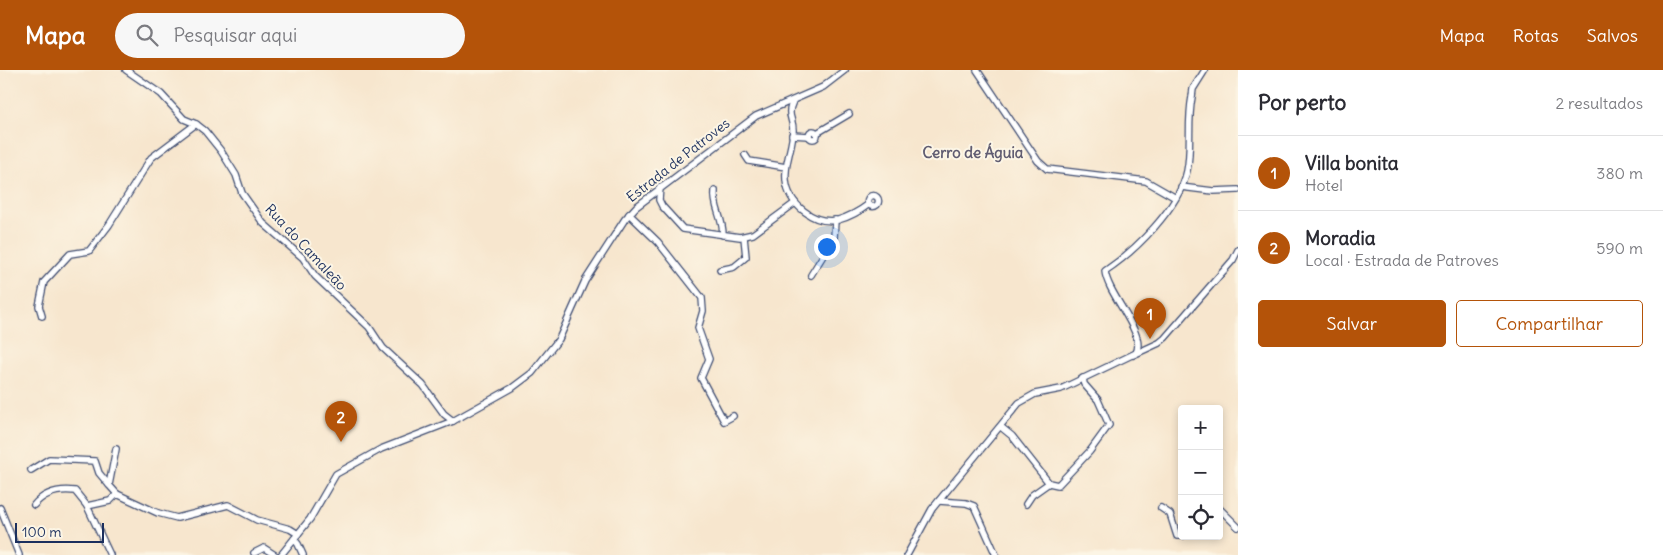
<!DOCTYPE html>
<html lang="pt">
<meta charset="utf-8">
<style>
:root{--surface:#fff;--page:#f7f7f7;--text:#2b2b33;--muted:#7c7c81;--line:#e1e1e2;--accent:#b45309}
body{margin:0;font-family:Delius,sans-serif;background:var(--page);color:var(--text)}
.controls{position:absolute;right:15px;bottom:15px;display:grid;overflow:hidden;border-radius:5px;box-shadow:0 2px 8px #0003}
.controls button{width:45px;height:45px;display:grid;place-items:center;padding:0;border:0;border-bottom:1px solid var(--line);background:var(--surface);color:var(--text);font:25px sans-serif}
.scale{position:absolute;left:15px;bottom:12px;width:89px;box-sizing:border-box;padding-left:5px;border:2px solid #1b2f5e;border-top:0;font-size:14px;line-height:18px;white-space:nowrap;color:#1b2f5e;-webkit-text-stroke:4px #fcf5e5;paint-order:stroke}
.you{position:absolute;left:826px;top:176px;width:18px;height:18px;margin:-12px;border:4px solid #fff;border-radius:50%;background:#1a73e8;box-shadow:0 0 0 8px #1a73e833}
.badge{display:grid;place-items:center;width:32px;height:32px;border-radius:50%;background:var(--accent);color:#fff;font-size:16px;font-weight:700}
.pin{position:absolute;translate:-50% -41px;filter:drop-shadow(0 1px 2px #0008)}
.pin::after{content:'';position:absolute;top:26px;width:18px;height:15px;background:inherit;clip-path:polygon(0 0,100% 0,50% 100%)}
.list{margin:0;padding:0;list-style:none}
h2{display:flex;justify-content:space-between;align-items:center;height:65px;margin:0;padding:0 20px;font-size:21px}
h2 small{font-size:16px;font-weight:400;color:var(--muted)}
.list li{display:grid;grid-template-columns:32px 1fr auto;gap:15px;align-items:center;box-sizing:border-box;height:75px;padding:0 20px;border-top:1px solid var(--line)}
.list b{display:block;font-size:19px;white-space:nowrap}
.list p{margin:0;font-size:16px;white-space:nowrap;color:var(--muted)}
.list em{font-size:16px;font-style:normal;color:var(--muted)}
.actions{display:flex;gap:10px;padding:15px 20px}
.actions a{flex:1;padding:11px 0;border:1px solid var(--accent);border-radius:5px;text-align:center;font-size:18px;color:var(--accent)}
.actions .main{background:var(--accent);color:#fff}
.icon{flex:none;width:28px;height:28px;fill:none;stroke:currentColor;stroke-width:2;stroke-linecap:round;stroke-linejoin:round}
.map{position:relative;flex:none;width:1238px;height:485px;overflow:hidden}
header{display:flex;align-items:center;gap:30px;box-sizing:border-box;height:70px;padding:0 25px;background:var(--accent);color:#fff}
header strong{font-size:24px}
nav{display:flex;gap:28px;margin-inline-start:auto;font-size:18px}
.search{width:350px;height:45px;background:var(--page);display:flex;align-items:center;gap:12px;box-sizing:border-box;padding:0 18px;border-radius:28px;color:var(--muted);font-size:19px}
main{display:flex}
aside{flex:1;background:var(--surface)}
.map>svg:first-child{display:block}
</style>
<header>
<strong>Mapa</strong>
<div class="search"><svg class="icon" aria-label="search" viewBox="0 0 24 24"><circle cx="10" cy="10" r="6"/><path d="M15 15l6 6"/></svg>Pesquisar aqui</div>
<nav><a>Mapa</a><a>Rotas</a><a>Salvos</a></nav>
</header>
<main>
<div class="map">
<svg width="1238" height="485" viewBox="0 0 1238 485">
<rect width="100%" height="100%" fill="#fcf5e5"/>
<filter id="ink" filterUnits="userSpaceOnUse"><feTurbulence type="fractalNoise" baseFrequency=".02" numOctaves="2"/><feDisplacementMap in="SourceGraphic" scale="10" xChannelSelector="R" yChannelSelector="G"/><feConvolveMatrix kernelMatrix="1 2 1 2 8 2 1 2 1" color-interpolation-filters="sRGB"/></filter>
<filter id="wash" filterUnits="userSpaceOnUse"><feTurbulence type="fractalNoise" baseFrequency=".0096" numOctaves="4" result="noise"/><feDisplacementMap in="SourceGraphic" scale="20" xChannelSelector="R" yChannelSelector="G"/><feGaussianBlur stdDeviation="1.12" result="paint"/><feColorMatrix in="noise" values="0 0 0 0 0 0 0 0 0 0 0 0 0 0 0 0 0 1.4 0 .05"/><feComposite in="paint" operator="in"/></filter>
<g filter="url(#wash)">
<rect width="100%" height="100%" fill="#f7e6ce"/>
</g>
<g filter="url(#ink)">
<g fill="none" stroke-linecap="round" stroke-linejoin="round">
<defs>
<g id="minor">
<path d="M 126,0 L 161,24 L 184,49 L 196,54"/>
<path d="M 977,0 L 1038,91 L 1047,99 L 1146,111 L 1174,127"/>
<path d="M 793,31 C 786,46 793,47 793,60 C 793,77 784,93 786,110 C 788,134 814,155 838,150 C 849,147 860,141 869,134"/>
<circle cx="813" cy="65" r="4"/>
<path d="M 817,63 L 849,44"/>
<path d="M 792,65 L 809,66"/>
<path d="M 745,85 L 749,91 L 786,97"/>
<path d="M 660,117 L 659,130 L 662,136 L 683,159 L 740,167 L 753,164 L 795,133"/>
<path d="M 1181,117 L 1213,121 L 1238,120"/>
<path d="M 715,121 C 713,137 723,147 723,165"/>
<circle cx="873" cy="131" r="5.5"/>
<path d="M 629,144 L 658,172 L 702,228 L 703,241 L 698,258 L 709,289 L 701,308 L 724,351 L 733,346"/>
<path d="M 720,200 L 734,197 L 746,187 L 744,167"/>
<path d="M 811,205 L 834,168 L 835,150"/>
<path d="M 42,246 L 39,236 L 44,212 L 70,184 L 89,181 L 109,155 L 151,88 L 196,54 L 205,61 L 221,81 L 236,105 L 242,123 L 263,153 L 303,188 L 315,206 L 369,257 L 383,278 L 423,315 L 444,344 L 453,351"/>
<path d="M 1133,285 L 1159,273 L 1165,268 L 1233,190 L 1238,180"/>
<path d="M 1001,357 L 1012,366 L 1049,413 L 1058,415 L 1090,381 L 1109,355 L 1098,330 L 1084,314 L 1083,308"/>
<path d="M 116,379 L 109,415 L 117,424"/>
<path d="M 31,400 L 49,389 L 95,391 L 99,403 L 109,415"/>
<path d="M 939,431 L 966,433 L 974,436 L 996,485"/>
<path d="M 1026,434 L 1032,425 L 1049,413"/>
<path d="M 34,435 C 44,423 59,419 75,421 L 87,436"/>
<path d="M 0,438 L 19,485"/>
<path d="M 1161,438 L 1170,444 L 1177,466 L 1182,466"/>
<path d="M 1219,438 L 1238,457"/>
<path d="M 294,469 L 298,474 L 303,485"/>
<path d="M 254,483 L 264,478 L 275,485"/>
<path d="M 110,485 L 87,436 L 110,431 L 117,424 L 158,443 L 177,448 L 228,435 L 257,450 L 290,459 L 298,464"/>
<path d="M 281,485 L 310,449 L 336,404 L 381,379 L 453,351 L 512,318 L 532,303 L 559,269 L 585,211 L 625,149 L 636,137 L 756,46 L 823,17 L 845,0"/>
<path d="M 907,485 L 932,439 L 1019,333 L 1035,324 L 1061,319 L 1136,283 C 1147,264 1107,224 1105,201 C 1135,181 1179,138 1187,101 C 1192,77 1187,52 1192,27 L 1193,19 L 1205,0"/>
</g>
</defs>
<use href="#minor" stroke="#3c4a6f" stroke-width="8"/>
<use href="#minor" stroke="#fff" stroke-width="5.5"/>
</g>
</g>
<g text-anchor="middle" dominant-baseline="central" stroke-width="4" stroke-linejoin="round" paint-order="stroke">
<g font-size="14" fill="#1b2f5e" stroke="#fcf5e5">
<text transform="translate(678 90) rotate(-38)">Estrada de Patroves</text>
<text transform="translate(306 177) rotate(47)">Rua do Camaleão</text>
</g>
<g font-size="15" font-weight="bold" fill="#615d72" stroke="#fcf5e5">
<text x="973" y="82">Cerro de Águia</text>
</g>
</g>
</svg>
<div class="controls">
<button>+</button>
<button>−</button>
<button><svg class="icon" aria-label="locate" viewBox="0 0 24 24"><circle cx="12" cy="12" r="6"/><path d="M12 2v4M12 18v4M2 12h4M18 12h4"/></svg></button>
</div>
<div class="scale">100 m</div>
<div class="you"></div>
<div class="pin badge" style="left:1150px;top:269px">1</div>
<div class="pin badge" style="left:341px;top:372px">2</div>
</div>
<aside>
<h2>Por perto<small>2 resultados</small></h2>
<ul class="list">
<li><span class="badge">1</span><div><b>Villa bonita</b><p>Hotel</p></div><em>380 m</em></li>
<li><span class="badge">2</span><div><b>Moradia</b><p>Local · Estrada de Patroves</p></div><em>590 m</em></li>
</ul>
<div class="actions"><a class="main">Salvar</a><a>Compartilhar</a></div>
</aside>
</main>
